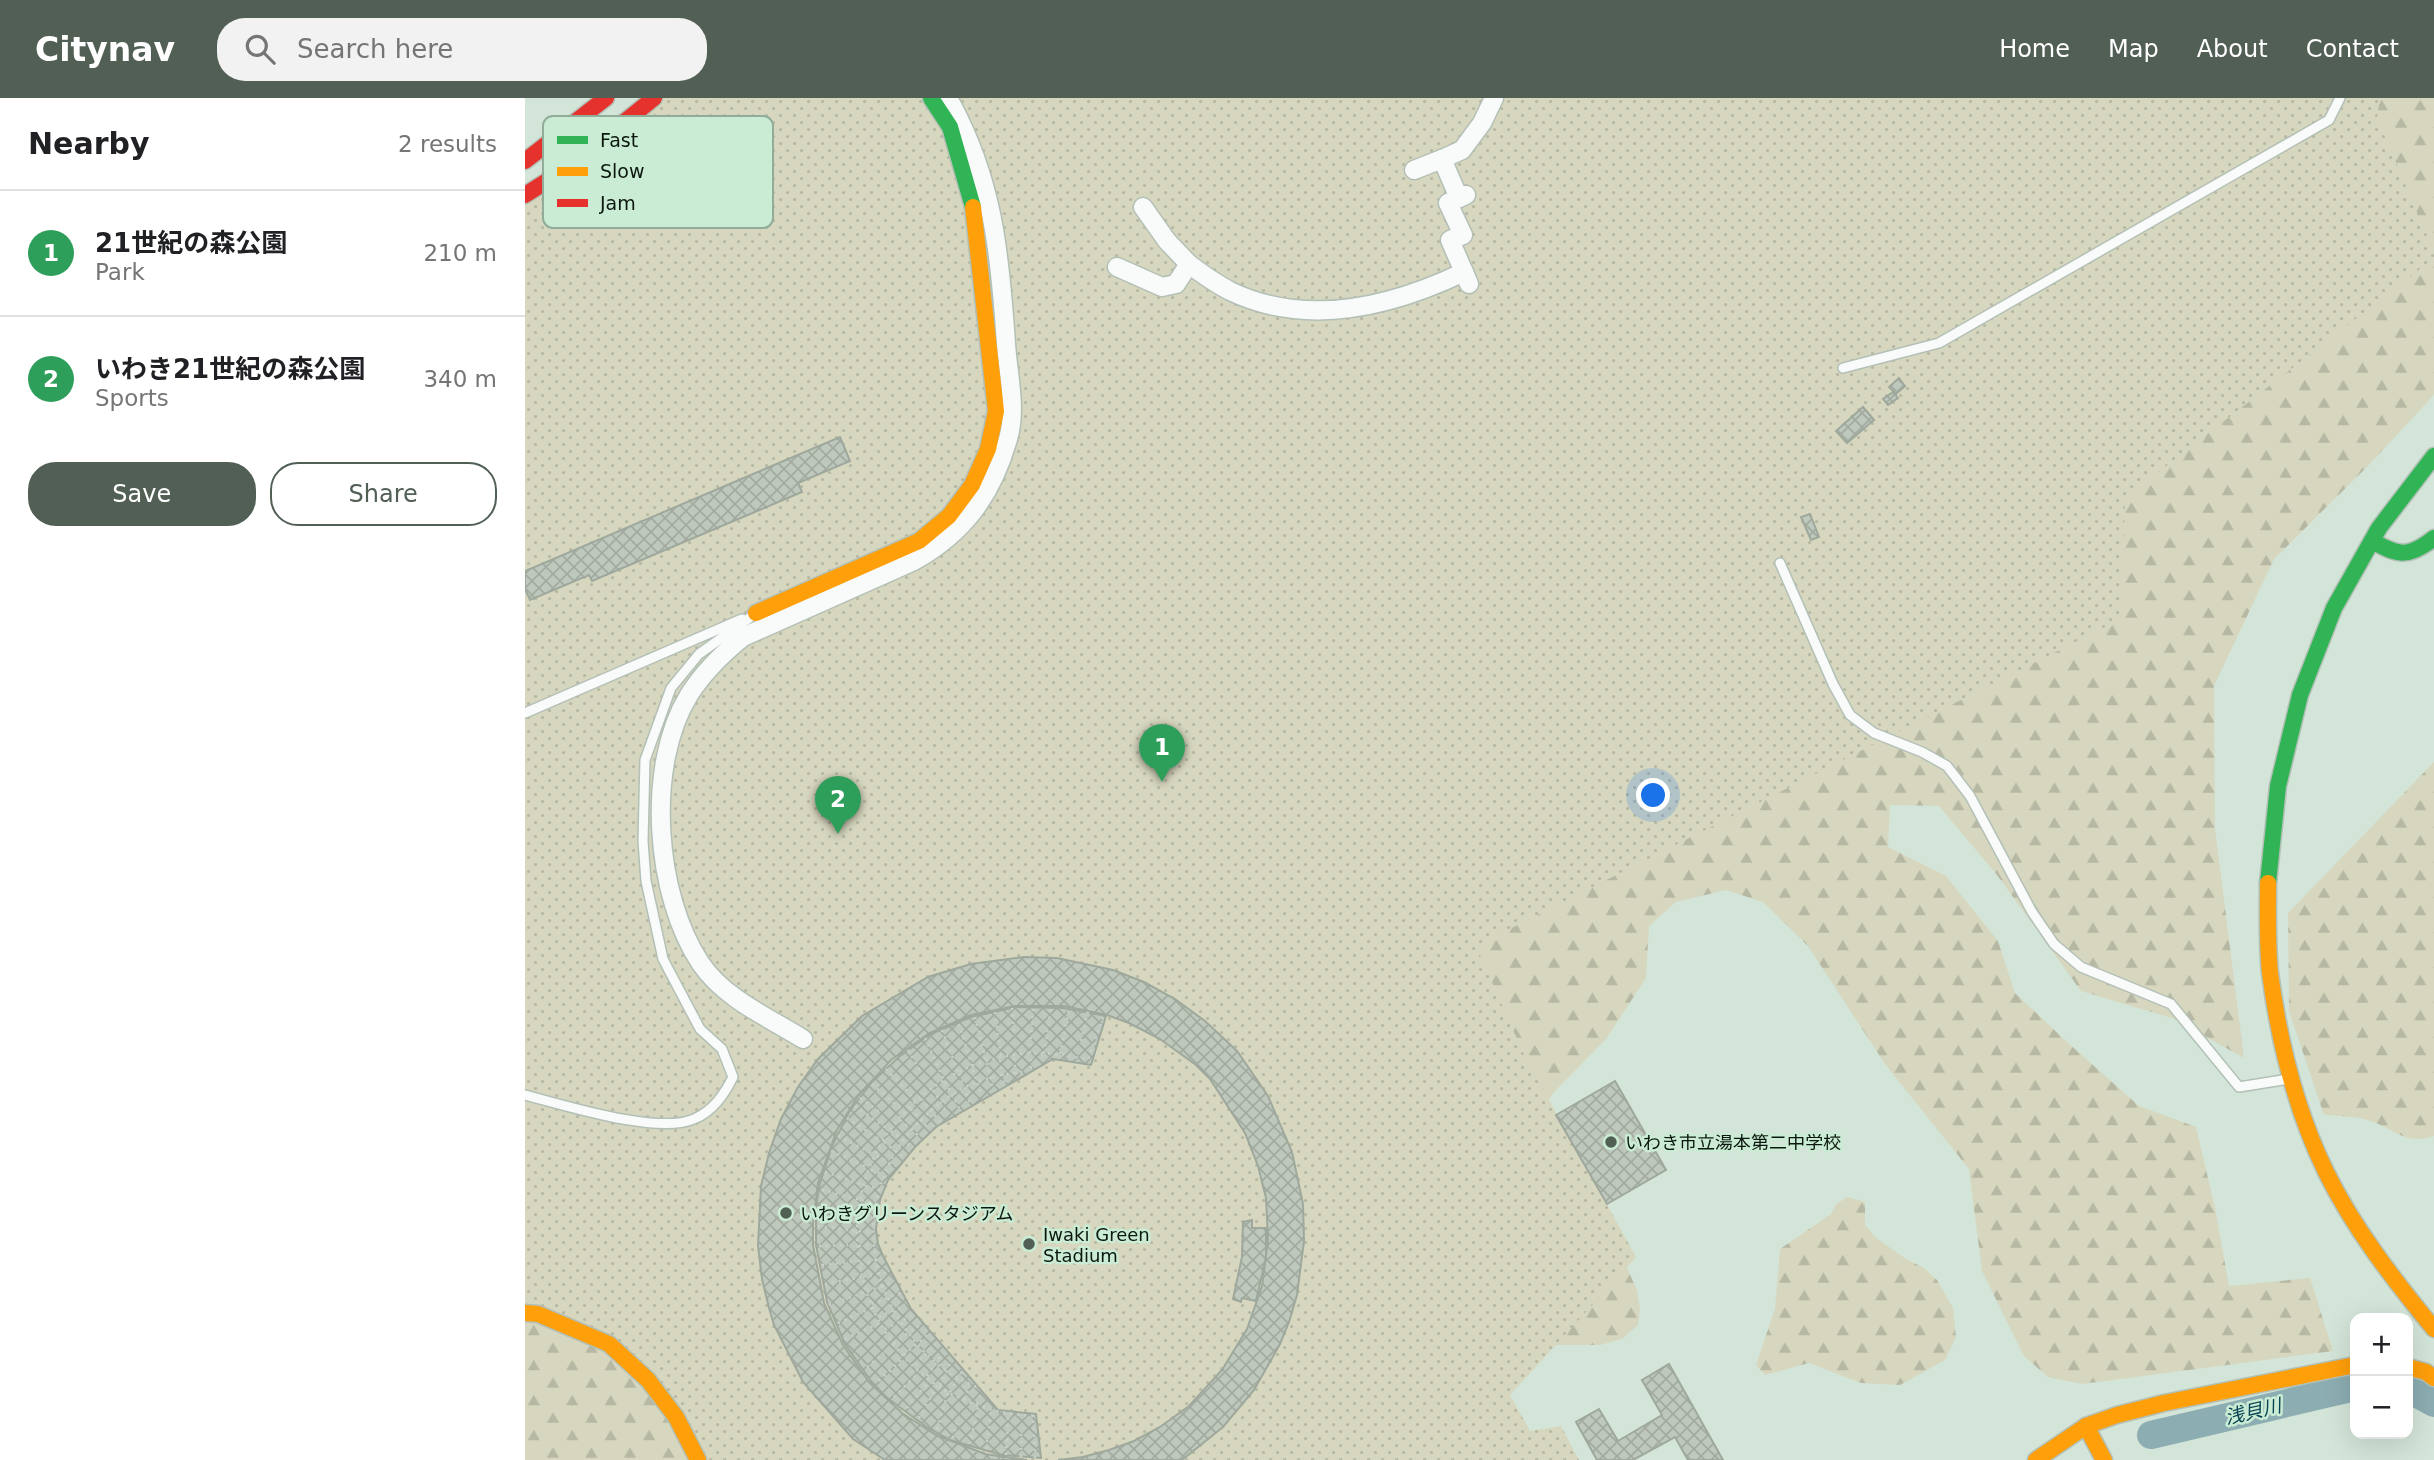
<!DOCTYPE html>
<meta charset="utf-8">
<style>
:root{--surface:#fff;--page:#f2f2f2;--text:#202124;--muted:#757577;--line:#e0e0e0;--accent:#515f55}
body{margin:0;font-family:"DejaVu Sans","Noto Sans JP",sans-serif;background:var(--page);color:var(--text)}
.controls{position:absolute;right:21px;bottom:21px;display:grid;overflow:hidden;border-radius:14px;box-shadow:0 7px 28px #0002}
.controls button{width:63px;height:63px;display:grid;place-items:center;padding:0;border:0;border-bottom:2px solid var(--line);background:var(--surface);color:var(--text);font:35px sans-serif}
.you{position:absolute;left:1129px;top:698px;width:24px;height:24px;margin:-18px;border:5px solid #fff;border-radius:50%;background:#1a73e8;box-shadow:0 0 0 10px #1a73e833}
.badge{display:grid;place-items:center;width:46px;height:46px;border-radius:50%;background:var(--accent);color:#fff;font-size:23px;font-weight:700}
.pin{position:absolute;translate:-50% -58px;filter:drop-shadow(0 2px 4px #0008)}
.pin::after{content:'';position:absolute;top:37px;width:24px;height:21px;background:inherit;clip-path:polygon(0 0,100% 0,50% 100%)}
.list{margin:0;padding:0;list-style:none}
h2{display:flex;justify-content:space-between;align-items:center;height:91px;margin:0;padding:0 28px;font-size:30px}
h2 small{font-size:23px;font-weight:400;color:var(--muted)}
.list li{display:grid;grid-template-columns:46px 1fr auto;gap:21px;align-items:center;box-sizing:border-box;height:126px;padding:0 28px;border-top:2px solid var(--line)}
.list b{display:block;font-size:26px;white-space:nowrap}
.list p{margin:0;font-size:23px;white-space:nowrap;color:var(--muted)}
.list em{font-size:23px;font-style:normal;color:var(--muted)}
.actions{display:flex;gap:14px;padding:21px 28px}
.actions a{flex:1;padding:16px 0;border:2px solid var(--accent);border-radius:28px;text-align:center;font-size:24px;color:var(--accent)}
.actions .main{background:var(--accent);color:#fff}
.icon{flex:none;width:38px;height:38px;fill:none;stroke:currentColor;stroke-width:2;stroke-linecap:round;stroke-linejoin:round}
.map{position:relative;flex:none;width:1909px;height:1362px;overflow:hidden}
header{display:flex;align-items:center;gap:42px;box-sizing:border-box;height:98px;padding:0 35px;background:var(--accent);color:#fff}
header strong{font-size:33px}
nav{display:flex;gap:38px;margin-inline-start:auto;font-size:24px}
.search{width:490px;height:63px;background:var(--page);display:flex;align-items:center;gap:18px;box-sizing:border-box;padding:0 24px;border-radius:28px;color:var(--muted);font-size:26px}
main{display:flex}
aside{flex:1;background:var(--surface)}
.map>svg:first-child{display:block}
</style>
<header>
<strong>Citynav</strong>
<div class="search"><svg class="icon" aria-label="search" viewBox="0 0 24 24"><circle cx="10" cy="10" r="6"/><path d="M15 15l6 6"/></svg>Search here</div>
<nav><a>Home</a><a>Map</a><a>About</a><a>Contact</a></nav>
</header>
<main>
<aside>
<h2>Nearby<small>2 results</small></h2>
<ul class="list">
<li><span class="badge" style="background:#2e9e5b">1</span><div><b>21世紀の森公園</b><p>Park</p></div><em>210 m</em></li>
<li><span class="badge" style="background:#2e9e5b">2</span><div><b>いわき21世紀の森公園</b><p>Sports</p></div><em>340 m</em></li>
</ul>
<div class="actions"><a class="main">Save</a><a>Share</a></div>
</aside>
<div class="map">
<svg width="1909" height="1362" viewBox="0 0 1909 1362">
<defs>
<pattern id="forest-firs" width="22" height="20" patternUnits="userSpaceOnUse" patternTransform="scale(1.75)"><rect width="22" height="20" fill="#d7d7bf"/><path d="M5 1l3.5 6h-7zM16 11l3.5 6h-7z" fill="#b7b8a3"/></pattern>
<pattern id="park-dots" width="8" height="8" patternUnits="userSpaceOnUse" patternTransform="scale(1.75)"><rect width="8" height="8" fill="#d7d7bf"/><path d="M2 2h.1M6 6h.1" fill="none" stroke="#b7b8a3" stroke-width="1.8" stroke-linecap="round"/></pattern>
<pattern id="building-cross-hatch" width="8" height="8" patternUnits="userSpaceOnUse" patternTransform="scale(1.75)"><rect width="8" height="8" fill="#bfc8bc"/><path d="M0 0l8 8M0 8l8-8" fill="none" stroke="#a3aba0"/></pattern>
</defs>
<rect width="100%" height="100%" fill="#d3e4d8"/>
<g fill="url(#forest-firs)">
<path d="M 1831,0 L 1909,0 L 1909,297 L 1842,369 L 1749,461 L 1689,588 L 1690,731 L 1719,960 L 1647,920 L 1556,893 L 1472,777 L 1414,708 L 1365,707 L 1363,749 L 1421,778 L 1473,843 L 1490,895 L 1542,944 L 1614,1008 L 1671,1029 L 1690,1110 L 1704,1188 L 1785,1180 L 1808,1253 L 1557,1286 L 1523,1279 L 1499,1258 L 1457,1173 L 1444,1071 L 1360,966 L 1283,848 L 1238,804 L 1201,792 L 1151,804 L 1124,828 L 1121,880 L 1081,941 L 1031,992 L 1016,1012 L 1097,1159 L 1112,1192 L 1115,1211 L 1113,1227 L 1097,1241 L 1075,1247 L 1027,1247 L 508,294 Z"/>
<path d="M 1909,664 L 1909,1038 C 1880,1048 1869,1030 1845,1023 C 1831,1018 1814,1018 1799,1017 L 1764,913 L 1763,815 Z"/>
<path d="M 1323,1099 L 1340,1104 L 1340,1127 L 1350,1139 L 1381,1161 L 1399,1170 L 1412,1182 L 1428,1210 L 1431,1239 L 1420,1262 L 1375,1287 L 1336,1285 L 1284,1265 L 1240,1277 L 1231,1267 L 1250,1211 L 1255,1151 L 1306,1116 L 1311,1106 Z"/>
<path d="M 0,1129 L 305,1362 L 0,1362 Z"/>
</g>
<path fill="url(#park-dots)" d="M 129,0 L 1855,0 L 1852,20 L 1909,154 L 1909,160 L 1600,400 L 1596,521 L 951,848 L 1000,959 L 1111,1159 L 985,1297 L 1005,1333 L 1036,1328 L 1054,1362 L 173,1362 L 84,1246 L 0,1215 L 0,97 Z"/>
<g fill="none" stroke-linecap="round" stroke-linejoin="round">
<g stroke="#8cadb2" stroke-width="28">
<path d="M 1883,1291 L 1909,1305"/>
<path d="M 1626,1337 L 1830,1289"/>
</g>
</g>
<g fill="url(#building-cross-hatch)" stroke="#9ea89c" stroke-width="2">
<path d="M 1374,280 L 1380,288 L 1371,296 L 1364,289 Z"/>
<path d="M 1368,294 L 1373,300 L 1363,307 L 1358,301 Z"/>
<path d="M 1338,309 L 1349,322 L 1322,345 L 1311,333 Z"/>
<path d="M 315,339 L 325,363 L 273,385 L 277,394 L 67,483 L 64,477 L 5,502 L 0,491 L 0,473 Z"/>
<path d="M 1285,416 L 1294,439 L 1286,442 L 1276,419 Z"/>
<path d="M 499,859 L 532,860 L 588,872 L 619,884 L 650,901 L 680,923 L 712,953 L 743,998 L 767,1054 L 778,1106 L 779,1143 L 772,1197 L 764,1224 L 755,1246 L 729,1292 L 698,1329 L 657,1362 L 533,1362 L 558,1359 L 584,1352 L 609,1343 L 635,1329 L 664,1308 L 697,1272 L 722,1231 L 737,1188 L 743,1142 L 741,1100 L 733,1068 L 720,1035 L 685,981 L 671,967 L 635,941 L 604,925 L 582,917 L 539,908 L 490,908 L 446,917 L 405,935 L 366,962 L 333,998 L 312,1032 L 293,1085 L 288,1126 L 288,1147 L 299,1205 L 318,1247 L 344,1284 L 377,1315 L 411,1337 L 460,1356 L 502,1362 L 360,1362 L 328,1341 L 278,1284 L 249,1227 L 244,1210 L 237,1181 L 233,1148 L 236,1088 L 244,1055 L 256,1021 L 273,989 L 293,961 L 337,918 L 403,879 L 446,866 Z"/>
<path d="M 491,909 L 539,910 L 581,918 L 566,967 L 528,961 L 411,1029 L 390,1049 L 363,1082 L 355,1102 L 351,1131 L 353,1146 L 358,1158 L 386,1211 L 473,1312 L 511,1316 L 516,1360 L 477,1357 L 425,1342 L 403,1330 L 361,1299 L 346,1283 L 320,1246 L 302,1204 L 291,1147 L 291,1108 L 295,1085 L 307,1048 L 324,1014 L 347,984 L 375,958 L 406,936 L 446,919 Z"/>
<path d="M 1090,983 L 1141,1072 L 1082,1106 L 1031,1017 Z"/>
<path d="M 727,1122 L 727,1130 L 741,1130 L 741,1159 L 731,1203 L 717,1200 L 716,1204 L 708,1201 L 717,1159 L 718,1124 Z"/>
<path d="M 1144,1266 L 1198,1362 L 1163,1362 L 1150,1339 L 1108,1362 L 1072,1362 L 1051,1324 L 1074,1311 L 1093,1343 L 1137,1317 L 1117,1282 Z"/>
</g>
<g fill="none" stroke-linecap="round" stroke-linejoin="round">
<defs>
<g id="lane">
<path d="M 1318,270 L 1414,245 L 1804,22 L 1815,0"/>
<path d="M 1255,465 L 1308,586 L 1325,617 L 1349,635 L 1397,654 L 1422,668 L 1445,698 L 1507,814 L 1529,846 L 1556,869 L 1646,906 L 1714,989 L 1764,981"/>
<path d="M 0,615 L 217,521"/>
<path d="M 0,997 C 39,1007 133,1037 169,1021 C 188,1013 199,997 208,979 L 197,951 L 175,931 L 138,861 L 121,783 L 118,743 L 120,662 L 146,590 L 174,556 L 230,516"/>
</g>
<g id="street">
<path d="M 917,61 L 937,52 L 957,25 L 969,0"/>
<path d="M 889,72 L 917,61 L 934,100"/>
<path d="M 664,166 C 677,176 690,185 705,193 C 782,230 866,209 939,174 L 944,186"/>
<path d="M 592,169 L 637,189 L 651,186 L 664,166 L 642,143 L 618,109"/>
<path d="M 939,174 L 925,142 L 938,137 L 923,105 L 941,97"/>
<path d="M 278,941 C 243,919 200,901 176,866 C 130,798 120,668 164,597 C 179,573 197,556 218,539 L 389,463 C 439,435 467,397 483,341 C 492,311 483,276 481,246 C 475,155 468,80 423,0"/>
</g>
<g id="fast">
<path d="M 406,0 L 425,29 L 448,109"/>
<path d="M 1847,443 C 1874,458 1884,460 1909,440"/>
<path d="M 1743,785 L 1753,688 L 1775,597 L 1809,510 L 1854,430 L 1909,358"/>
</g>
<g id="slow">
<path d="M 231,515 L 394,443 L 424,418 L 447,387 L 463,351 L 471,313 L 448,109"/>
<path d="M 1743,785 C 1743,815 1742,846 1745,875 C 1754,943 1771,1013 1801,1074 C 1829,1131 1869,1182 1909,1231"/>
<path d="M 0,1215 L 13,1216 L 84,1246 L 123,1282 L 151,1319 L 173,1362"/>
<path d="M 1883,1269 L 1901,1274 L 1909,1280"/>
<path d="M 1561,1328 L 1579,1362"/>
<path d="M 1511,1362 L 1561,1328 L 1592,1317 L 1639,1305 L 1830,1267"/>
</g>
<g id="jam">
<path d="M 0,63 L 81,0"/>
<path d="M 0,97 L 41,71 L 129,0"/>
</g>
</defs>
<use href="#lane" stroke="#b3c0b6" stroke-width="12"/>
<use href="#street" stroke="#b3c0b6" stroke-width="21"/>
<use href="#fast" stroke="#b3c0b6" stroke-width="19"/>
<use href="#slow" stroke="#b3c0b6" stroke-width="19"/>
<use href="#jam" stroke="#b3c0b6" stroke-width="19"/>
<g stroke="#cad0cc" stroke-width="2.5" stroke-dasharray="2 5" stroke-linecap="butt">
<path d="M 487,910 L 489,938"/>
<path d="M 470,914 L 476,959"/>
<path d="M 450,919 L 461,963"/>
<path d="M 434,926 L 447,968"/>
<path d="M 417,932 L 433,974"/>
<path d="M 400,940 L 419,982"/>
<path d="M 556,943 L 563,913"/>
<path d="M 383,952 L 396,974"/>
<path d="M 505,955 L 508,909"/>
<path d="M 519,955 L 526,910"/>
<path d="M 535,956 L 544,911"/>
<path d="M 489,960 L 491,980"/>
<path d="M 475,962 L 480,987"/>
<path d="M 462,965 L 468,992"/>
<path d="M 506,970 L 506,958"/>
<path d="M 361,971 L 390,1002"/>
<path d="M 448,972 L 457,998"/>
<path d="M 434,976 L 445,1005"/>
<path d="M 420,984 L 434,1010"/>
<path d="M 347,986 L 379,1014"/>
<path d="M 408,992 L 423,1017"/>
<path d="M 335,1000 L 357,1016"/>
<path d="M 396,1001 L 415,1024"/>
<path d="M 330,1008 L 364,1032"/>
<path d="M 386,1011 L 404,1031"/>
<path d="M 322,1020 L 357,1043"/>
<path d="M 375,1022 L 396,1040"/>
<path d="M 366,1033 L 387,1049"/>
<path d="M 313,1038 L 350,1057"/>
<path d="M 359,1044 L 378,1059"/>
<path d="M 306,1053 L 344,1070"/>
<path d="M 352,1058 L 371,1068"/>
<path d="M 346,1072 L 359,1077"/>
<path d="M 300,1074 L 339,1087"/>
<path d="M 340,1088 L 354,1091"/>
<path d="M 297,1092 L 335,1102"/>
<path d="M 337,1102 L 350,1106"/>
<path d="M 292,1110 L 332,1118"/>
<path d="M 334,1118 L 347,1121"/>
<path d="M 293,1128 L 331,1133"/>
<path d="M 334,1133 L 347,1134"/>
<path d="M 294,1148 L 323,1147"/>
<path d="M 334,1148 L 348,1147"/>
<path d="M 336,1166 L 357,1161"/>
<path d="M 297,1167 L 332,1163"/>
<path d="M 338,1179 L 363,1174"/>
<path d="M 300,1186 L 337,1179"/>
<path d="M 342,1193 L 368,1185"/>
<path d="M 347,1206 L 375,1195"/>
<path d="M 304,1207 L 340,1194"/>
<path d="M 354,1219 L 380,1207"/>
<path d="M 313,1225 L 347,1210"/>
<path d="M 360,1231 L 388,1217"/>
<path d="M 320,1241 L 355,1225"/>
<path d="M 369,1245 L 395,1227"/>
<path d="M 379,1257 L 402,1237"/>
<path d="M 390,1267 L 410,1246"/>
<path d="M 342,1269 L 359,1255"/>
<path d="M 402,1278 L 418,1255"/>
<path d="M 354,1283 L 379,1259"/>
<path d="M 415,1287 L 426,1264"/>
<path d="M 451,1289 C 436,1282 422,1275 410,1264 C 335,1198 325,1089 399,1019 C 426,992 461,976 499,974"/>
<path d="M 425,1294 L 437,1273"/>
<path d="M 369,1299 L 394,1274"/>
<path d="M 439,1301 L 445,1288"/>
<path d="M 452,1306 L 456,1295"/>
<path d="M 382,1310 L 404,1283"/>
<path d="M 394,1320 L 412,1288"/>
<path d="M 412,1331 L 423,1295"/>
<path d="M 428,1340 L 433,1319"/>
<path d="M 445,1346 L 453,1309"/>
<path d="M 461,1351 L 466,1313"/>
<path d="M 481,1357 L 483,1317"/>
<path d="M 496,1359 L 496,1335"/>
<path d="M 510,1360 L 508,1318 C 316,1308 264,1055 438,972 C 477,953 522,951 563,962 L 579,917"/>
</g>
<use href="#lane" stroke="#f8fbf9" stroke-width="9"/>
<use href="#street" stroke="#f8fbf9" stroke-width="18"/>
<use href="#fast" stroke="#30b455" stroke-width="16"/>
<use href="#slow" stroke="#ff9f0a" stroke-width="16"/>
<use href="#jam" stroke="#e5322d" stroke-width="16"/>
</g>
<g fill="#515f55" stroke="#cbecd4" stroke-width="2.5">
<circle cx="1086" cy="1044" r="7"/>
<circle cx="261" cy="1115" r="7"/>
<circle cx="504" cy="1146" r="7"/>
</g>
<g text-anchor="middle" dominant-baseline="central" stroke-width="5" stroke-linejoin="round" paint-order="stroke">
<g font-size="18" fill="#0b170f" stroke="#cbecd4" text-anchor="start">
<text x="1100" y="1044">いわき市立湯本第二中学校</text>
<text x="275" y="1115">いわきグリーンスタジアム</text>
<text x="518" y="1136">Iwaki Green<tspan x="518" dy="21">Stadium</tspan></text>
</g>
<g font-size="19" font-style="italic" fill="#084554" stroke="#cbecd4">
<text transform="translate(1728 1313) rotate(-13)">浅貝川</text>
</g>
</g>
<rect x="18" y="18" width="230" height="112" rx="10" fill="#cbecd4" stroke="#91ac99" stroke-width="2"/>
<rect x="32" y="38" width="31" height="8" fill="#30b455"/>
<rect x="32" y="69" width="31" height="9" fill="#ff9f0a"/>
<rect x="32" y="101" width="31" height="8" fill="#e5322d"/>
<g font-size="19" fill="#0b170f">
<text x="75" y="49">Fast</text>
<text x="75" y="80">Slow</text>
<text x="75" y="112">Jam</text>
</g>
</svg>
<div class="controls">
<button>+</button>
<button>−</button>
</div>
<div class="you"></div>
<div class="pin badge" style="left:637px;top:684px;background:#2e9e5b">1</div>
<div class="pin badge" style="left:313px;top:736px;background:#2e9e5b">2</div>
</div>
</main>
